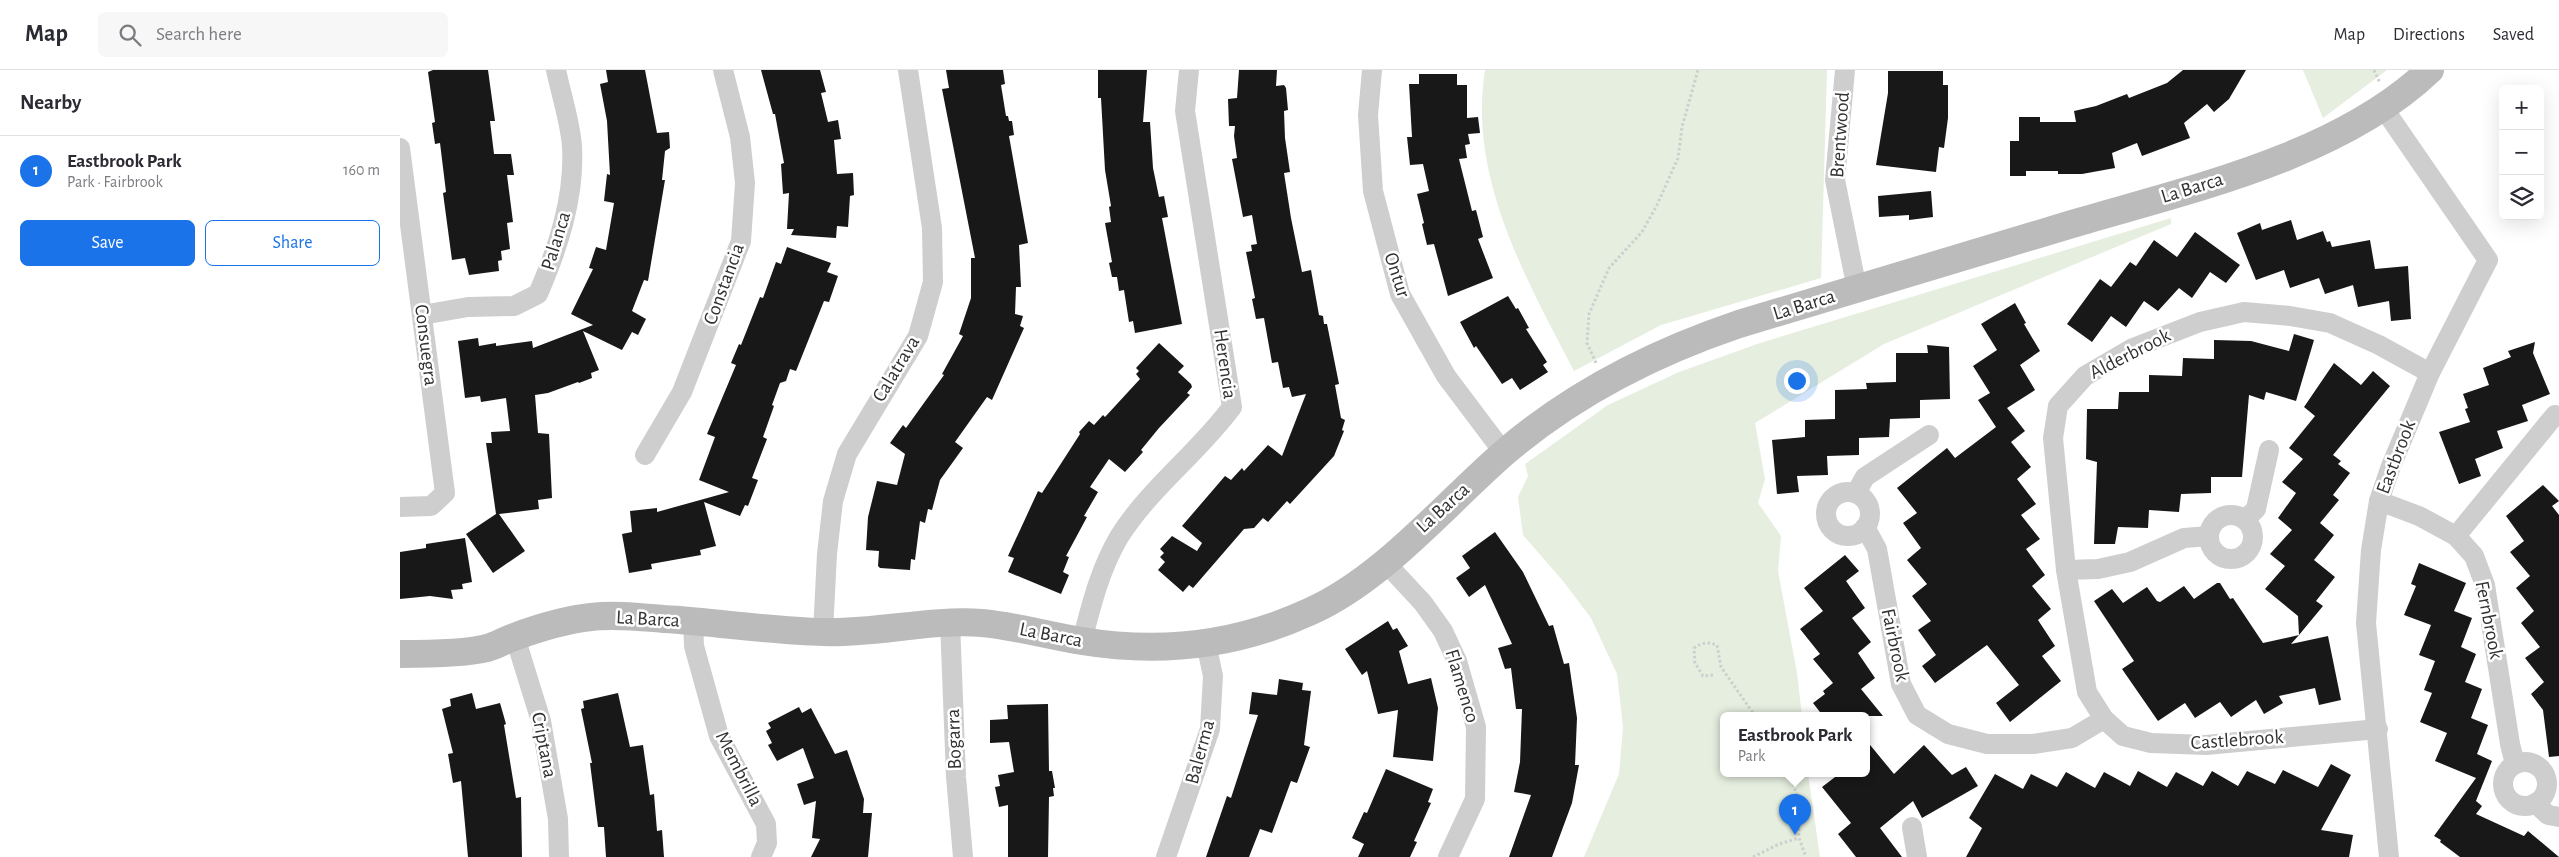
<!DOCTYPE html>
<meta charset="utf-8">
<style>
:root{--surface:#fff;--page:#f7f7f7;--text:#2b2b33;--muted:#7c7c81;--line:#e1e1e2;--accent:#1a73e8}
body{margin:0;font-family:"Alegreya Sans",sans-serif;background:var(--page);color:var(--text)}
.controls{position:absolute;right:15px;top:15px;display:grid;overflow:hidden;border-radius:8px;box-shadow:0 5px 20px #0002}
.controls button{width:45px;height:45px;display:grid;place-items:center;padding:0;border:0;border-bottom:1px solid var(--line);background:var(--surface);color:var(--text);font:25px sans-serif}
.you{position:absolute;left:1396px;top:310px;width:18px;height:18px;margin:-12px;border:4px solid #fff;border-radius:50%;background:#1a73e8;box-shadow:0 0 0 8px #1a73e833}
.badge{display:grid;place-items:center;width:32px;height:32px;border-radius:50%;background:var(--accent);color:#fff;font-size:16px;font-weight:700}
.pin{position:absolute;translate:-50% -41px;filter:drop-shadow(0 1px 2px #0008)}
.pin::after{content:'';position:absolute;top:26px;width:18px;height:15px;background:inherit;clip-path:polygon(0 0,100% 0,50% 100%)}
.popup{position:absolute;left:1320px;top:642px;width:150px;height:65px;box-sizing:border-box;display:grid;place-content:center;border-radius:8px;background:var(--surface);filter:drop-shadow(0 1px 4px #0005);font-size:16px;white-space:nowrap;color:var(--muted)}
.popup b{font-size:19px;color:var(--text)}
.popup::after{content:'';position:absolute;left:50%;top:100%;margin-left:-10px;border:10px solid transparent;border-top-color:var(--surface)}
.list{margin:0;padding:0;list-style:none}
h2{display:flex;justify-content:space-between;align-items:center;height:65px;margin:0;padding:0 20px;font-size:21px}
h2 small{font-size:16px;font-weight:400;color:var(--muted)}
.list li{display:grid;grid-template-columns:32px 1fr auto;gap:15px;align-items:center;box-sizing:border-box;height:70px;padding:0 20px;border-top:1px solid var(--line)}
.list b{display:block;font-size:19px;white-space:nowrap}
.list p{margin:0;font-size:16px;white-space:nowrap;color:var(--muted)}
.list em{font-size:16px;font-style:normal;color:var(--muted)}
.actions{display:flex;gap:10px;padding:15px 20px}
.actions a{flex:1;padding:11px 0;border:1px solid var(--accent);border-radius:8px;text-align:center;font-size:18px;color:var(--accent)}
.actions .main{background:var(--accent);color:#fff}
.icon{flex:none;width:28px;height:28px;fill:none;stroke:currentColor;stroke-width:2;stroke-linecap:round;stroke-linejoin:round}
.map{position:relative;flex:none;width:2159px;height:787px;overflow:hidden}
header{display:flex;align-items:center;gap:30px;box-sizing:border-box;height:70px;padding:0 25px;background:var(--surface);border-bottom:1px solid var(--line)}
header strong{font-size:24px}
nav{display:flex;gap:28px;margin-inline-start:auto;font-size:18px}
.search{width:350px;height:45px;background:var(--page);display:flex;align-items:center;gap:12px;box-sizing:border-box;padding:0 18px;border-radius:8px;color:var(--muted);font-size:19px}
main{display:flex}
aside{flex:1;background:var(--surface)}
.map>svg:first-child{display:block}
</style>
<header>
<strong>Map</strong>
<div class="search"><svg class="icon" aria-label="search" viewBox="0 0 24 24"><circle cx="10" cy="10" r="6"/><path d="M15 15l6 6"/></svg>Search here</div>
<nav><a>Map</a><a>Directions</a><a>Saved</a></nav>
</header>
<main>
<aside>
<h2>Nearby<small></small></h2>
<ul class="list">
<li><span class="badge">1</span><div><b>Eastbrook Park</b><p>Park · Fairbrook</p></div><em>160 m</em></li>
</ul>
<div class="actions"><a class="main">Save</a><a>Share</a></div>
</aside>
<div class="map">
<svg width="2159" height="787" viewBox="0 0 2159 787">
<rect width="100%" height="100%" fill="#fff"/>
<g fill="#e5eedf">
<path d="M 1085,0 L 1427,0 L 1421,208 L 1261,255 L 1174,301 C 1126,208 1068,109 1085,0 Z"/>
<path d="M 1903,0 L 1987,0 L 1923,48 Z"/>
<path d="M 1771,148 L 1771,154 L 1484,274 L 1355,353 L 1365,409 L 1358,433 L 1381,466 L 1378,501 L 1397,603 L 1402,646 L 1324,646 L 1324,704 L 1408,704 L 1420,787 L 1184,787 L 1219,704 L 1223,657 L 1217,604 L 1191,548 L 1163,511 L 1123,465 L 1118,427 L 1128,406 L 1125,394 L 1208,335 L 1279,302 L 1360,273 Z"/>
</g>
<g fill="#181818">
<path d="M 33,0 L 88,0 L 95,51 L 90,51 L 94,84 L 111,84 L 114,105 L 107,105 L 113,152 L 107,153 L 110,179 L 101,181 L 102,190 L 98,191 L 99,201 L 69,205 L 65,188 L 52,190 L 43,123 L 46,122 L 40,73 L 35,74 L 32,53 L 35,52 L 28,2 Z"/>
<path d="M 206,0 L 245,0 L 257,63 L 269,62 L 270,78 L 265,81 L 262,110 L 265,110 L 248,211 L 244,210 L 232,241 L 246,249 L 238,265 L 232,262 L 222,280 L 183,261 L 199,300 L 191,303 L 192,308 L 179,313 L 178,312 L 148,323 L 135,325 L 138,363 L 149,364 L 152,428 L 138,430 L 139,439 L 99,444 L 125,481 L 93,503 L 66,464 L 96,444 L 86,373 L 92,373 L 91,362 L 110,361 L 106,328 L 81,332 L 80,326 L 65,328 L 58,271 L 78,268 L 79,276 L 96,273 L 96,276 L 132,271 L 133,278 L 193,255 L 171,244 L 193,199 L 189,198 L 196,177 L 206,180 L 214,133 L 204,131 L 207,104 L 210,105 L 207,51 L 200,14 L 208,12 Z"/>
<path d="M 361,0 L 420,0 L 426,22 L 421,23 L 428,52 L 438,50 L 441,69 L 434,70 L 437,104 L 453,103 L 454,125 L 450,126 L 448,157 L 437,156 L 436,168 L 391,165 L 394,159 L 387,159 L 389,123 L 383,124 L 381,94 L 384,93 L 375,44 L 373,44 Z"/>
<path d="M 546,0 L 603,0 L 605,14 L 601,15 L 606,46 L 608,46 L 609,51 L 612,51 L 614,65 L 609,66 L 628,173 L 619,175 L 621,217 L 616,217 L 615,244 L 623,246 L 620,256 L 624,258 L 592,330 L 587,327 L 555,372 L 563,378 L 540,410 L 532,440 L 528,439 L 525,453 L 520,451 L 515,490 L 511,489 L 510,500 L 480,498 L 478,496 L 479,481 L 466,480 L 468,447 L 477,411 L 497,415 L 505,384 L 490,373 L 503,355 L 506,358 L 544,305 L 542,304 L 563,266 L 559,264 L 571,228 L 571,188 L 575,188 L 542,19 L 549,18 Z"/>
<path d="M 698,0 L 747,0 L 743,52 L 750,52 L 753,98 L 759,127 L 764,126 L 768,147 L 762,148 L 782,254 L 735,263 L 733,251 L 729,252 L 724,220 L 719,221 L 717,207 L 712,207 L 709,193 L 712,192 L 705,153 L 711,152 L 709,137 L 711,136 L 705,100 L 701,28 L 698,28 Z"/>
<path d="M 839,0 L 877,0 L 876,16 L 884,15 L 886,18 L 888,40 L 884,41 L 885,68 L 890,102 L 884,103 L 891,148 L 902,202 L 911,200 L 919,245 L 923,246 L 924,254 L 927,254 L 939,314 L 935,315 L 941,348 L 945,350 L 942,360 L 944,361 L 934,386 L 890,434 L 887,431 L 868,452 L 863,448 L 854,458 L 844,459 L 793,518 L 789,515 L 783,522 L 758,500 L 765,492 L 760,487 L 764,483 L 760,479 L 772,466 L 797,481 L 802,473 L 782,456 L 825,406 L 831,410 L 842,398 L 844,401 L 868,375 L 882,386 L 906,324 L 892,327 L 889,317 L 883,318 L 878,292 L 872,293 L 864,248 L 856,249 L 852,229 L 855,228 L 846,182 L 852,181 L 851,175 L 857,174 L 852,145 L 843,147 L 832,89 L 837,88 L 834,66 L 835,56 L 829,56 L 828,29 L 837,28 Z"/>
<path d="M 1783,0 L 1846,0 L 1829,29 L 1814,42 L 1807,34 L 1784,53 L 1790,68 L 1742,86 L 1737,73 L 1712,83 L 1715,98 L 1682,104 L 1658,104 L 1658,101 L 1626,101 L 1626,106 L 1610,106 L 1610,71 L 1619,71 L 1619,47 L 1640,47 L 1640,52 L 1676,52 L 1674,41 L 1696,36 L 1727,24 L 1729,28 L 1767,13 Z"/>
<path d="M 1488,1 L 1543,1 L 1543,15 L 1548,15 L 1548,48 L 1544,78 L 1539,77 L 1536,102 L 1476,95 L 1488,23 Z"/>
<path d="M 1019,4 L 1057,4 L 1057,15 L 1067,15 L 1067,48 L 1078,47 L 1080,63 L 1068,64 L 1070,74 L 1065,75 L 1067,88 L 1059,89 L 1072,141 L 1076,140 L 1083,167 L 1078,169 L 1093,208 L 1048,226 L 1034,174 L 1027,175 L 1022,154 L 1024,153 L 1017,124 L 1029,121 L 1023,94 L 1010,95 L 1007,67 L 1012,67 L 1009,14 L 1019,14 Z"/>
<path d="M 1531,121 L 1533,147 L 1509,150 L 1509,145 L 1479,147 L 1478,126 Z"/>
<path d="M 1891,150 L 1897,170 L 1923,161 L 1927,172 L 1930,171 L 1932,177 L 1970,170 L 1975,199 L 2008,196 L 2011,249 L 1991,251 L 1989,231 L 1958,237 L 1953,215 L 1925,224 L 1919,208 L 1890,218 L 1884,200 L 1856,210 L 1837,163 L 1860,153 L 1862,160 Z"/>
<path d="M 1795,162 L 1840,195 L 1826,213 L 1810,202 L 1792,228 L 1779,218 L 1758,241 L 1744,231 L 1726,257 L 1711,246 L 1692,272 L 1667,254 L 1700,209 L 1711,217 L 1730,192 L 1736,196 L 1754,170 L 1777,187 Z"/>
<path d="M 387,177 L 431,193 L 427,202 L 438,206 L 429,232 L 424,231 L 396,301 L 390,299 L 386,311 L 380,313 L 372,335 L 374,336 L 363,367 L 367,369 L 352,408 L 358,410 L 348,436 L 345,435 L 340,446 L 304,432 L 316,476 L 300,480 L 301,485 L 251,494 L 252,499 L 229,503 L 222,464 L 232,462 L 230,441 L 257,438 L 257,442 L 329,422 L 299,410 L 315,367 L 307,364 L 336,295 L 331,293 L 339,274 L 341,275 L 360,227 L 363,228 L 376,192 L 381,194 Z"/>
<path d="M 1108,226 L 1116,239 L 1118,238 L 1129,258 L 1126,259 L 1147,292 L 1143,295 L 1148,302 L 1120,320 L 1112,308 L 1102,314 L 1076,276 L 1074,278 L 1060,252 Z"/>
<path d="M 1615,233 L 1626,253 L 1624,254 L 1640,281 L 1620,295 L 1635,320 L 1607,338 L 1625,361 L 1611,372 L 1631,397 L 1617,409 L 1636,434 L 1621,445 L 1640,469 L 1626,479 L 1645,505 L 1632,516 L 1651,539 L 1638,550 L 1655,576 L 1642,586 L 1661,611 L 1610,652 L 1596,633 L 1619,615 L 1587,575 L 1535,613 L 1522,596 L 1536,585 L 1518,560 L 1531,551 L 1512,526 L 1527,514 L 1507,490 L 1521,478 L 1503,453 L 1517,443 L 1497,418 L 1547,378 L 1555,388 L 1596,357 L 1578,330 L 1590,323 L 1573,296 L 1597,280 L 1581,254 Z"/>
<path d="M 1894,264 L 1914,270 L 1896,331 L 1866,322 L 1864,330 L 1849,325 L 1842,407 L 1811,407 L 1811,423 L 1781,424 L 1779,442 L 1749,440 L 1748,458 L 1718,457 L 1715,474 L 1694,474 L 1697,392 L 1686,389 L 1687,339 L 1718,339 L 1719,322 L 1749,322 L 1749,305 L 1782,306 L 1783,288 L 1814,289 L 1814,270 L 1851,271 L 1889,281 Z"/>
<path d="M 2135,272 L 2133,283 L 2150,324 L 2122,335 L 2128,351 L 2097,361 L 2103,378 L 2075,389 L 2081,406 L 2059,414 L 2039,362 L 2070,352 L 2065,339 L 2068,338 L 2063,324 L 2089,315 L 2083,298 L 2111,287 L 2108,281 Z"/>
<path d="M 759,273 L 784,296 L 778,302 L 791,314 L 792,317 L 787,323 L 790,325 L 759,358 L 741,380 L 743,382 L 725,402 L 709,389 L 690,417 L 698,422 L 684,446 L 687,447 L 666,486 L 669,487 L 663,502 L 669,505 L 661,524 L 608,502 L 614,488 L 608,486 L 638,421 L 642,423 L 680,364 L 679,362 L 689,351 L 694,355 L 703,345 L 705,347 L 740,309 L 736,304 L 739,301 L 736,298 Z"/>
<path d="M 1527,275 L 1549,277 L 1550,329 L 1520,330 L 1520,348 L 1490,349 L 1489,367 L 1459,368 L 1459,385 L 1427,386 L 1428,405 L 1397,406 L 1399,422 L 1377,424 L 1372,370 L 1405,367 L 1405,350 L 1435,349 L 1435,320 L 1467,319 L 1466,313 L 1496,312 L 1496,283 L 1528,283 Z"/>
<path d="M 1934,293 L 1961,315 L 1973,301 L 1990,316 L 1933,385 L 1941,391 L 1938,394 L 1950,403 L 1933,425 L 1939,430 L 1920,453 L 1934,465 L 1914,490 L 1935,507 L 1916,531 L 1923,536 L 1899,565 L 1898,546 L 1865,519 L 1885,496 L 1870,484 L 1892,460 L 1878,448 L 1896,423 L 1882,412 L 1903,389 L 1889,378 L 1915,346 L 1904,337 Z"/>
<path d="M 2143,415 L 2159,431 L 2152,436 L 2159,445 L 2159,686 L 2149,687 L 2143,640 L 2131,624 L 2144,612 L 2125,588 L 2140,577 L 2121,553 L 2134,541 L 2116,518 L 2130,506 L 2110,482 L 2124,471 L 2106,446 Z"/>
<path d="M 1095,462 L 1123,502 L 1149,556 L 1153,555 L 1164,594 L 1169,593 L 1177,648 L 1175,695 L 1179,695 L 1172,733 L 1152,787 L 1109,787 L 1131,725 L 1114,722 L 1120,692 L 1122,639 L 1116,639 L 1111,598 L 1105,599 L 1098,578 L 1112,574 L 1085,515 L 1069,527 L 1056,508 L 1070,498 L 1062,486 Z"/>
<path d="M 65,468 L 72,512 L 62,514 L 63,519 L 51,520 L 53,529 L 30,526 L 0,529 L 0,482 L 26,478 L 26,474 Z"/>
<path d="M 1445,485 L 1459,501 L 1446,511 L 1465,538 L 1452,548 L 1471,572 L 1458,583 L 1475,608 L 1461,619 L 1483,646 L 1423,646 L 1413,633 L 1425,624 L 1423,621 L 1433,613 L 1413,589 L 1420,584 L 1400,559 L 1423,541 L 1404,518 Z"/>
<path d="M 2019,493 L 2066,513 L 2054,541 L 2072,548 L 2061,577 L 2076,584 L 2065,612 L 2082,619 L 2071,648 L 2088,655 L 2077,684 L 2092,691 L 2076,731 L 2082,736 L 2076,744 L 2124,766 L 2128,761 L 2159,787 L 2060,787 L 2040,772 L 2041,770 L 2034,766 L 2076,708 L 2035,691 L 2047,663 L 2020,652 L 2032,623 L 2024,620 L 2035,591 L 2019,585 L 2031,555 L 2004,545 L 2016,516 L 2011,514 Z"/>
<path d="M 1817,513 L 1820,513 L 1830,529 L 1833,528 L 1863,573 L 1899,565 L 1891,574 L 1928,566 L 1941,630 L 1919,635 L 1915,618 L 1879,626 L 1883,633 L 1864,644 L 1856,630 L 1831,647 L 1820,632 L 1795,648 L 1785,633 L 1758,651 L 1722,599 L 1734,591 L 1694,531 L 1712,519 L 1723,533 L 1747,517 L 1757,531 L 1760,532 L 1784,516 L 1794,529 Z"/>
<path d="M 988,551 L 993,560 L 997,558 L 1008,576 L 999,581 L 1008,614 L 1031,608 L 1038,638 L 1033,691 L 993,687 L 998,640 L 978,644 L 967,601 L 962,605 L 945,579 Z"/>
<path d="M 879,609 L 903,613 L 902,620 L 911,621 L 904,675 L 910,677 L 897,713 L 891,711 L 872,763 L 860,759 L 849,787 L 806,787 L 827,726 L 831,728 L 858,645 L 849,644 L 852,622 L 877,625 Z"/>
<path d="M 72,623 L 76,639 L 100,633 L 106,654 L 104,655 L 116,728 L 121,727 L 122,787 L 68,787 L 61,711 L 53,713 L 48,684 L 53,683 L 42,639 L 51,636 L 50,629 Z"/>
<path d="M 218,623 L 230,677 L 243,675 L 250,725 L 254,724 L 257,761 L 262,760 L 264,787 L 206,787 L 204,757 L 198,757 L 190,693 L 192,693 L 181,639 L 184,638 L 183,631 Z"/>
<path d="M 648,634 L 649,701 L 652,701 L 655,718 L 653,718 L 654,726 L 649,727 L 648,787 L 608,787 L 608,735 L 599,737 L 595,717 L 600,716 L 598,705 L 614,702 L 609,672 L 590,673 L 590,650 L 608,649 L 607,635 Z"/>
<path d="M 399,637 L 402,643 L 411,638 L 435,684 L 447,680 L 464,729 L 463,743 L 472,743 L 468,787 L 411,787 L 420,769 L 412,768 L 416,731 L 404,735 L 397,714 L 414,708 L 403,678 L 377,691 L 368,675 L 372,673 L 366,661 L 371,658 L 368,653 Z"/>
<path d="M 1466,670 L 1494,704 L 1524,675 L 1552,705 L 1566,697 L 1578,716 L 1522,748 L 1513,731 L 1480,758 L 1502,787 L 1456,787 L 1438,764 L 1451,753 L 1422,717 L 1439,704 L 1466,704 Z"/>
<path d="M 1931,694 L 1951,705 L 1921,760 L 1953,765 L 1949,787 L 1566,787 L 1582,758 L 1569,748 L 1595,704 L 1623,719 L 1631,704 L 1657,717 L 1666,702 L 1695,718 L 1704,702 L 1730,716 L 1738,701 L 1767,717 L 1776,702 L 1803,716 L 1812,701 L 1838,716 L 1847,701 L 1875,714 L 1883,700 L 1918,717 Z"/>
<path d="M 986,699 L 1033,719 L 1028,732 L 1031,733 L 1014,771 L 1017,772 L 1010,787 L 958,787 L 964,774 L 952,768 L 964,742 L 967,743 Z"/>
</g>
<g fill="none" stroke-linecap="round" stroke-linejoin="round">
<g stroke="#cecece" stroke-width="3" stroke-dasharray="2.5 2.5" stroke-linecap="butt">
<path d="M 1974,0 L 1980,13"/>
<path d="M 1196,293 L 1187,273 L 1189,244 L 1209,198 L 1242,162 L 1257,135 L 1278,88 L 1282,57 L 1298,0"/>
<path d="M 1313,605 L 1303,606 L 1295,593 L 1294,578 C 1303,572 1308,572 1317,575 L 1321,597 L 1355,646"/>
<path d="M 1391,704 L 1397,728 L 1399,768 L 1406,787"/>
<path d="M 1353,787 L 1379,774 L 1399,768"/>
</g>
<g stroke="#cecece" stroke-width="20">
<path d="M 972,0 L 968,45 L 973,121 L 1000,224 L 1046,306 L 1104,383"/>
<path d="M 1445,0 L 1435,110 L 1457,219"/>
<path d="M 1982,36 L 2088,190 L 2030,303 L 1991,396 L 1979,431 L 1971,480 L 1966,553 L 1989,787"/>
<path d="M 0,78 L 45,423 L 31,436 L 0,437"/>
<path d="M 22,245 L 68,237 L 114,236 L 138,224 C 158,178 175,127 172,76 C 170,51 161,24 156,0"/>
<path d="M 245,385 L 282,322 L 341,171 L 345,113 L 340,67 L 323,0"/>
<circle cx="1448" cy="444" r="22"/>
<path d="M 1456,423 L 1465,407 L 1529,365"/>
<path d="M 1979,431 L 2019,446 L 2056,466 L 2074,486 L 2085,515 L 2110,674 L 2115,694"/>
<circle cx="1831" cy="467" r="22"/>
<path d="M 1845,450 L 1856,439 L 1869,380"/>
<path d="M 1465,457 L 1477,479 L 1501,614 L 1517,645 L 1548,664 L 1587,674 L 1633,674 L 1672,668 L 1704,649"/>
<path d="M 2056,466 L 2155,345"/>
<path d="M 985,492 L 1023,533 L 1043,561 L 1057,591 L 1076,657 L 1075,729 L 1048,787"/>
<path d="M 1666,500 L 1698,499 L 1730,492 L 1784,468 L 1809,466"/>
<path d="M 293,551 L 294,576 L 319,666 L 366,754 L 367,773 L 361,787"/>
<path d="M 550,551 L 556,707 L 563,787"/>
<path d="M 423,562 L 427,484 L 433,431 L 447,384 L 518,266 L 533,212 L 532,158 L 508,0"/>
<path d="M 115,567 L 141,651 L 158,749 L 159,787"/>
<path d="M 682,571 C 691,536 700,499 719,467 C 749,419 798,383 832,337 L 785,41 L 789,0"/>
<path d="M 1978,659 L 1806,675 L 1751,673 L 1723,666 L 1704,649 L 1687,622 L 1666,500 L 1653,368 L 1658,336 L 1685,306 L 1733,278 L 1800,252 L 1844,242 L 1890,246 L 1930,253 L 1979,275 L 2030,303"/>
<circle cx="2125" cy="714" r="22"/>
<path d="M 2135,733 L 2148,745 L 2159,747"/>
<path d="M 1512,757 L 1517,787"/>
<path d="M 766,787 L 810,659 L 813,606 L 806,573"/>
</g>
<path stroke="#bbb" stroke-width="28" d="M 0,584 C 24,584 64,584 87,578 C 96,576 105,570 114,567 C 138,558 165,550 191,547 C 215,544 240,547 264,549 C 317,552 370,561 423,562 C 476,564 528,549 582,553 C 616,556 649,566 682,571 C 760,584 837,575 909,542 C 982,510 1044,435 1105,382 C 1174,323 1253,283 1339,254 C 1450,221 1561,188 1672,154 C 1790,119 1939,87 2030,0"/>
</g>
<g text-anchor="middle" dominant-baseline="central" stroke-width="5" stroke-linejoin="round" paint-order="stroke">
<g font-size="20" fill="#313131" stroke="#fff">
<text transform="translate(1440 65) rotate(-86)">Brentwood</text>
<text transform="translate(1792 118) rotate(-17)">La Barca</text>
<text transform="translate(156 171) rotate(-73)">Palanca</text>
<text transform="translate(997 205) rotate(72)">Ontur</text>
<text transform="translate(324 214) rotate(-70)">Constancia</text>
<text transform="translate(1404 235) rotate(-17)">La Barca</text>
<text transform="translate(26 275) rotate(83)">Consuegra</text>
<text transform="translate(1730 284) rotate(-27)">Alderbrook</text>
<text transform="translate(825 294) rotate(82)">Herencia</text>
<text transform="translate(496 299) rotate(-59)">Calatrava</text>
<text transform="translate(1996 387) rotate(-69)">Eastbrook</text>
<text transform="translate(1043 438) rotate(-42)">La Barca</text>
<text transform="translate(248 549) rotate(3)">La Barca</text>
<text transform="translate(2089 550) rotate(79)">Fernbrook</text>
<text transform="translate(651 565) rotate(11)">La Barca</text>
<text transform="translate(1495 575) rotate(78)">Fairbrook</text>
<text transform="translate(1062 616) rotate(73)">Flamenco</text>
<text transform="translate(554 669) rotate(-92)">Bogarra</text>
<text transform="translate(1837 670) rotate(-4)">Castlebrook</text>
<text transform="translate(144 675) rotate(79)">Criptana</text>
<text transform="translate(800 682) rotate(-75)">Balerma</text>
<text transform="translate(339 699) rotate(63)">Membrilla</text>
</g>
</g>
</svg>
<div class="controls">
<button>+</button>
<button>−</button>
<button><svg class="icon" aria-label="layers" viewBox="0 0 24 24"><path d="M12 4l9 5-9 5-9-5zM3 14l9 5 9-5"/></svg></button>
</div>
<div class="you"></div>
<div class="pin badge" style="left:1395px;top:765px">1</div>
<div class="popup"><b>Eastbrook Park</b>Park</div>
</div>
</main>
